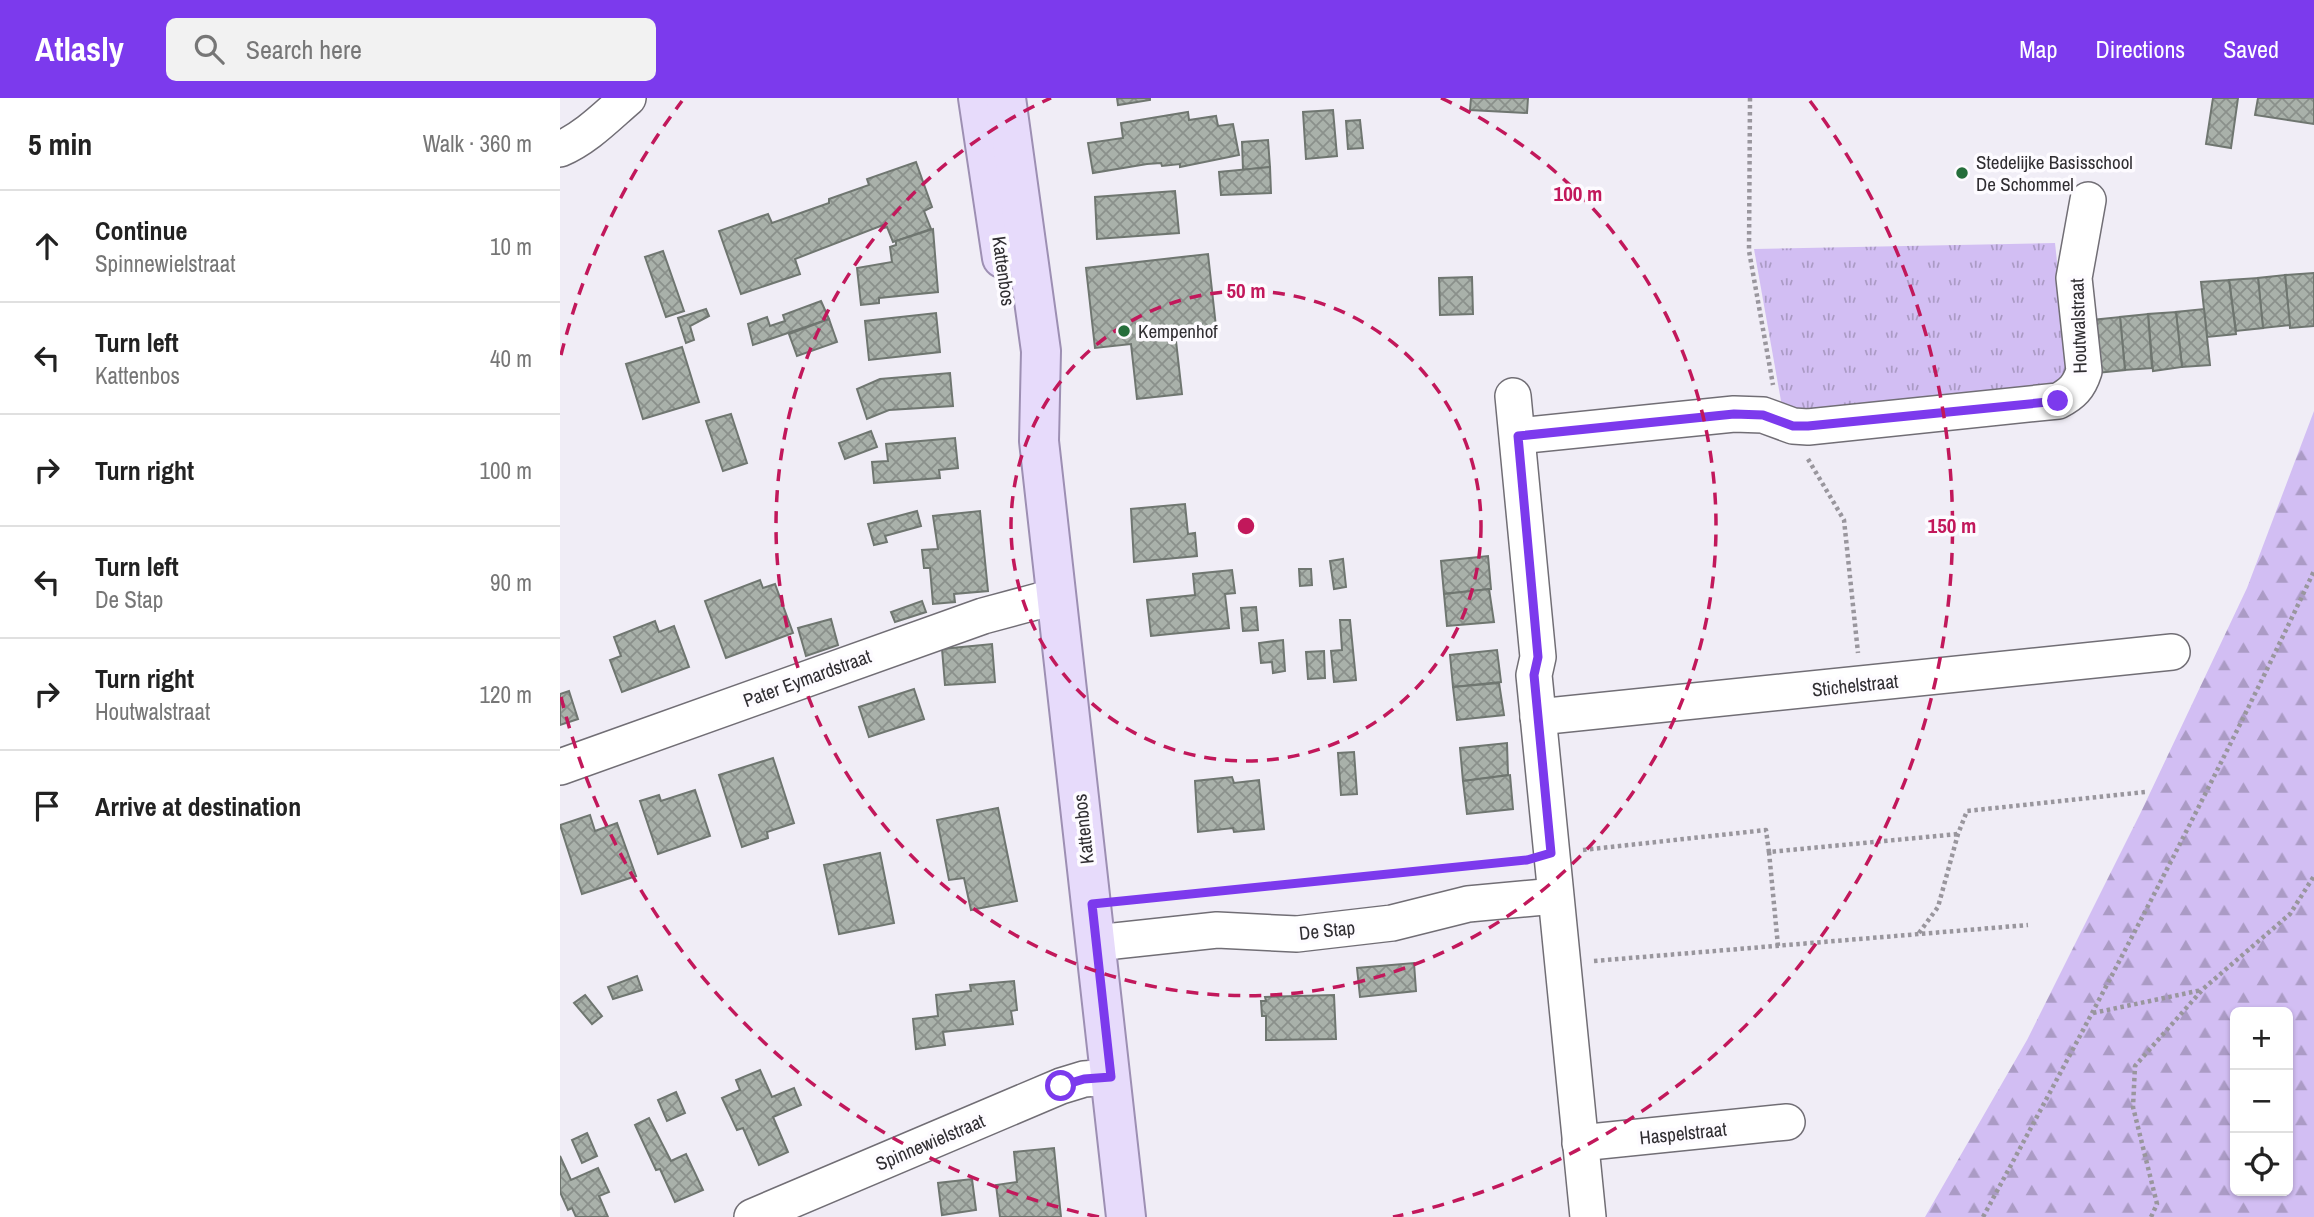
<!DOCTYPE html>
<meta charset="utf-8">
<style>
:root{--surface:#fff;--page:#f2f2f2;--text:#222;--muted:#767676;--line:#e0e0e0;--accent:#7c3aed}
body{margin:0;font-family:"Archivo Narrow",sans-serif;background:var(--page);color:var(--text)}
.controls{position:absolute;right:21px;bottom:21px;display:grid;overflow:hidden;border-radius:10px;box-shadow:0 2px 5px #0004}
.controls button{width:63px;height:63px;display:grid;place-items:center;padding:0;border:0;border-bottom:2px solid var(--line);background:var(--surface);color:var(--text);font:35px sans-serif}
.stop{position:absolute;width:21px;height:21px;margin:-16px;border:5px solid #7c3aed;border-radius:50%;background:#fff}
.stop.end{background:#7c3aed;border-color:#fff;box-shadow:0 2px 7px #0008}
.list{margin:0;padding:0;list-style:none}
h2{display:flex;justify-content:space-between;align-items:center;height:91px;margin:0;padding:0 28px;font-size:30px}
h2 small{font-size:23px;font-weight:400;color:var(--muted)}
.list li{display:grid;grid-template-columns:46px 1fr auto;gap:21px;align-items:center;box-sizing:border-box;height:112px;padding:0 28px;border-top:2px solid var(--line)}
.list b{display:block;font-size:26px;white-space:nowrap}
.list p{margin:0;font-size:23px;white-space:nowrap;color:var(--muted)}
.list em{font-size:23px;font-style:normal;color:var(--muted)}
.icon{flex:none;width:38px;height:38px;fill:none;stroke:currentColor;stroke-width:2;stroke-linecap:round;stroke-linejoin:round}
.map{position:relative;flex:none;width:1754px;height:1119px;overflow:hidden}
header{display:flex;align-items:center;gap:42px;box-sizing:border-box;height:98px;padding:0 35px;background:var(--accent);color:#fff}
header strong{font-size:33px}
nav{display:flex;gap:38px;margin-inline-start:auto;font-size:24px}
.search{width:490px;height:63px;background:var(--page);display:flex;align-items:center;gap:18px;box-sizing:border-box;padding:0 24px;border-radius:10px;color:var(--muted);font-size:26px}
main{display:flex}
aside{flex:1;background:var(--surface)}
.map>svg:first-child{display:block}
</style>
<header>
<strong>Atlasly</strong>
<div class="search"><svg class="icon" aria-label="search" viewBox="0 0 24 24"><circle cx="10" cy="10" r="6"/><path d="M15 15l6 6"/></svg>Search here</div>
<nav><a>Map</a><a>Directions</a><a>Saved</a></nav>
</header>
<main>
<aside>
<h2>5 min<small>Walk · 360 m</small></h2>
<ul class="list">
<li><svg class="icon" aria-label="ahead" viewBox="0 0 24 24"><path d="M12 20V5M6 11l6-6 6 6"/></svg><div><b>Continue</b><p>Spinnewielstraat</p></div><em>10 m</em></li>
<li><svg class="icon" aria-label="left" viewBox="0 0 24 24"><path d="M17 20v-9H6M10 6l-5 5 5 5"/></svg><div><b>Turn left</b><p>Kattenbos</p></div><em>40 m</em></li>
<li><svg class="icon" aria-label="right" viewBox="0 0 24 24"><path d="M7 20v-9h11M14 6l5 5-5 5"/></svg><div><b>Turn right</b></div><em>100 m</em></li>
<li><svg class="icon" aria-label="left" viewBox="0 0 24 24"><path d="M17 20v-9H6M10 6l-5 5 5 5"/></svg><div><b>Turn left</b><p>De Stap</p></div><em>90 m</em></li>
<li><svg class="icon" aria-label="right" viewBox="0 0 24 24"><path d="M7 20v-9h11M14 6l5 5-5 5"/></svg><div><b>Turn right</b><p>Houtwalstraat</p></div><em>120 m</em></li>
<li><svg class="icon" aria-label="arrive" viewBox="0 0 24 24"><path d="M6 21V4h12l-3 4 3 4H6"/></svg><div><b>Arrive at destination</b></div></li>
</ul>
</aside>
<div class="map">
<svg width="1754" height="1119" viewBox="0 0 1754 1119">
<defs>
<pattern id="grass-tufts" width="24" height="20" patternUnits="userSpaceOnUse" patternTransform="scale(1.75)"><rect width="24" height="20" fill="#d2bef3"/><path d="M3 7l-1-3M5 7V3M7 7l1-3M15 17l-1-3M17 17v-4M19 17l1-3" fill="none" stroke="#ab9bc5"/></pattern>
<pattern id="forest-firs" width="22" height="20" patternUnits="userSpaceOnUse" patternTransform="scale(1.75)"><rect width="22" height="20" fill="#d2bef3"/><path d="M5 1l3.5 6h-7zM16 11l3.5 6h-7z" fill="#ab9bc5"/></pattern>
<pattern id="building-cross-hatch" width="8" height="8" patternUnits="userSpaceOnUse" patternTransform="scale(1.75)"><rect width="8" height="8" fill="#a9b1aa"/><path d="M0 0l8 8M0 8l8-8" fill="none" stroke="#8a908b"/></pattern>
</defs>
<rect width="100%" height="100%" fill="#f0edf6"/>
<path fill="url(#grass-tufts)" d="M 1495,145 L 1508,266 L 1507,275 L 1497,290 L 1244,318 L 1225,309 L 1221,303 L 1194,151 Z"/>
<path fill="url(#forest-firs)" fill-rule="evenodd" d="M 1754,313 L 1754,1119 L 1365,1119 L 1467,942 L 1581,714 L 1687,490 ZM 1675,914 L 1728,914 L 1728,1093 L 1675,1093 Z"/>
<g fill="url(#building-cross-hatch)" stroke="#6f7670" stroke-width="2">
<path d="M 557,0 L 590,0 L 590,2 L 558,7 Z"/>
<path d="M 911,0 L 968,0 L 967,15 L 910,12 Z"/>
<path d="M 1653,0 L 1678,0 L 1671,50 L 1646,46 Z"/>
<path d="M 1698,0 L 1754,0 L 1754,26 L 1695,17 Z"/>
<path d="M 773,12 L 777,58 L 746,61 L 743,14 Z"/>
<path d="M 628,14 L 629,22 L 656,18 L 658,28 L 673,26 L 679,57 L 620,69 L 620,66 L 602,68 L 601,65 L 587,66 L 533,75 L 528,45 L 563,40 L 561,25 Z"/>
<path d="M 800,22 L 803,50 L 788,51 L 786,23 Z"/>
<path d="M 708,42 L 710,69 L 683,72 L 682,44 Z"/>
<path d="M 356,64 L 372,109 L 364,113 L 371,131 L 333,144 L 327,129 L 324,130 L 323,127 L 235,161 L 240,176 L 181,196 L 159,133 L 208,116 L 212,125 L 269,105 L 269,101 L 309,87 L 307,81 Z"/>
<path d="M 710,69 L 711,95 L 661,97 L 659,74 Z"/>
<path d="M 615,93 L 619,135 L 537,141 L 535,99 Z"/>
<path d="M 373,131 L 378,194 L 319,200 L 319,205 L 301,207 L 297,170 L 332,164 L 330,149 L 336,147 L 336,143 Z"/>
<path d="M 103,153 L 124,213 L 106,219 L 85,159 Z"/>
<path d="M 648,156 L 656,229 L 615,234 L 622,296 L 577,301 L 571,246 L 535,250 L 526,170 Z"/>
<path d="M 1754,175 L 1754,228 L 1730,230 L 1725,177 Z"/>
<path d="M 1725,177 L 1730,227 L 1703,230 L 1698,180 Z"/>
<path d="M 912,179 L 913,216 L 880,217 L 879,180 Z"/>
<path d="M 1698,180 L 1703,230 L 1676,233 L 1669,182 Z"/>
<path d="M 1669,182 L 1676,236 L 1647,239 L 1641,184 Z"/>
<path d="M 261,203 L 269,221 L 193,247 L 188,226 L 207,219 L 210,228 L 225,223 L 223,217 Z"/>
<path d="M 146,211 L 149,218 L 130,228 L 134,242 L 126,245 L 118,220 Z"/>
<path d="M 1644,211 L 1650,267 L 1622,269 L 1616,214 Z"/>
<path d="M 1616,214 L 1622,269 L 1593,273 L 1588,216 Z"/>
<path d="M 376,215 L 380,254 L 309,262 L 305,223 Z"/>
<path d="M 1588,216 L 1592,270 L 1565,272 L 1560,219 Z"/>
<path d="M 1560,219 L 1565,272 L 1537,275 L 1532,222 Z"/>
<path d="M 269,221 L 277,244 L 237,258 L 229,236 Z"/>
<path d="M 122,249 L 139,304 L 83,321 L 66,266 Z"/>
<path d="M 390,275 L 393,308 L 329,312 L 307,321 L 297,291 L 320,281 Z"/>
<path d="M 171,316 L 187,365 L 163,373 L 146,323 Z"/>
<path d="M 311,333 L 317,349 L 285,361 L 279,345 Z"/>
<path d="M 395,340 L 398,370 L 379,372 L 380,380 L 314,385 L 312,364 L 328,363 L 326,346 Z"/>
<path d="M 625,406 L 628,436 L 635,435 L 637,458 L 574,464 L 571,411 Z"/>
<path d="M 357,413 L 361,428 L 325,438 L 327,444 L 314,447 L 308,426 Z"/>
<path d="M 420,413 L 428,493 L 394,496 L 395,504 L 373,506 L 370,470 L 364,470 L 362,452 L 378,451 L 373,418 Z"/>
<path d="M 928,458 L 931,491 L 884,496 L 881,463 Z"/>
<path d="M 783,461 L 786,489 L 774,491 L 770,463 Z"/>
<path d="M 739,471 L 751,471 L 752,487 L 740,488 Z"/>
<path d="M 672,472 L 675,495 L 665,496 L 669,530 L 591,538 L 587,502 L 635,497 L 633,476 Z"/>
<path d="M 200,482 L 203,490 L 215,486 L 233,535 L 166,560 L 145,503 Z"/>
<path d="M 929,491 L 934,524 L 887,528 L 884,496 Z"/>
<path d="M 362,503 L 366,514 L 335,524 L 331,514 Z"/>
<path d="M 696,509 L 698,532 L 683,533 L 681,510 Z"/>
<path d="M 271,521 L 278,547 L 246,558 L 238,530 Z"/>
<path d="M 780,522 L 790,522 L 796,582 L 774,584 L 771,553 L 782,552 Z"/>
<path d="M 95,523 L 99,534 L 114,528 L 129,569 L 62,594 L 50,562 L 61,558 L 54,539 Z"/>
<path d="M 723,542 L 725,573 L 713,575 L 712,564 L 701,565 L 699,545 Z"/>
<path d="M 432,546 L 435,584 L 385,587 L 382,551 Z"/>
<path d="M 937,552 L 941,584 L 893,589 L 890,557 Z"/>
<path d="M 764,553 L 765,580 L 748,581 L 746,554 Z"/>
<path d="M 939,585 L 944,617 L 897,622 L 893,589 Z"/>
<path d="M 354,591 L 364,621 L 309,639 L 299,609 Z"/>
<path d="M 9,593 L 18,621 L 0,627 L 0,596 Z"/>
<path d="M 947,645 L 948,677 L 903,683 L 900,650 Z"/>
<path d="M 794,654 L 797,696 L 781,697 L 778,655 Z"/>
<path d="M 213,660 L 234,725 L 207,734 L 208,740 L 182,749 L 159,677 Z"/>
<path d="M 950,677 L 953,711 L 907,716 L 903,683 Z"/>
<path d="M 672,679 L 674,685 L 699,682 L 704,731 L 674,734 L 673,730 L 638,734 L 635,683 Z"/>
<path d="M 135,692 L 150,738 L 98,756 L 80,703 L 99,697 L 101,703 Z"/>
<path d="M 438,710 L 457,803 L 411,812 L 404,780 L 389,782 L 377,722 Z"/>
<path d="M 30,717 L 35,733 L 57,725 L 76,778 L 22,796 L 0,727 Z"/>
<path d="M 320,755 L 334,825 L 279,836 L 264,767 Z"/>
<path d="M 854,865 L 856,893 L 800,899 L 797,870 Z"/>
<path d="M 77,878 L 82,892 L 53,901 L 48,889 Z"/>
<path d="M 454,883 L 457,912 L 451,913 L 453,926 L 383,934 L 385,947 L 356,951 L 353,921 L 378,918 L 376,897 L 411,893 L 410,887 Z"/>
<path d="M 25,897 L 42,918 L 32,926 L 14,905 Z"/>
<path d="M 774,897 L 776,941 L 706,942 L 706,918 L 702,918 L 701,903 L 706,903 L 705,899 Z"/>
<path d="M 200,972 L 212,999 L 234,990 L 241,1007 L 213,1019 L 228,1054 L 199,1067 L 183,1030 L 177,1032 L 162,1000 L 180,992 L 176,982 Z"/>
<path d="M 116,994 L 125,1015 L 107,1023 L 98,1002 Z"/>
<path d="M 89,1020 L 111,1063 L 126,1056 L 143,1092 L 115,1104 L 100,1071 L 96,1072 L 75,1027 Z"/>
<path d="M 27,1035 L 37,1058 L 22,1065 L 12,1042 Z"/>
<path d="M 494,1050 L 501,1119 L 440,1119 L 436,1087 L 457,1084 L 454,1054 Z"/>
<path d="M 0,1058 L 11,1082 L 38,1070 L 49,1094 L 39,1098 L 48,1119 L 16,1119 L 12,1110 L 8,1112 L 0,1094 Z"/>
<path d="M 412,1081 L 416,1112 L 382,1117 L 378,1085 Z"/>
</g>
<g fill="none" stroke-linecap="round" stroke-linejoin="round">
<defs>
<g id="minor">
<path d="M 0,51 C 26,40 47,18 68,0"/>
<path d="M 953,298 L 978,559 L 974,577 L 1028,1119"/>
<path d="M 958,338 L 1174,316 L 1203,317 L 1233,328 L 1248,329 L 1498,303 C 1512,296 1519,289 1524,273 L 1514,180 L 1528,102"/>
<path d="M 978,619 L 1612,554"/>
<path d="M 0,669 L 423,518 L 497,498"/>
<path d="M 536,845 L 657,832 L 737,836 L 832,825 L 908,806 L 995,798"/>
<path d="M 1020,1045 L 1227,1024"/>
<path d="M 192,1119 L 501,988 L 524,981 L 551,979"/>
</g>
<g id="major">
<path d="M 418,0 L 442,160"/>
<path d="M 446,0 L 481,253 L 479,343 L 566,1119"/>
</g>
</defs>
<use href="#minor" stroke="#716e75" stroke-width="38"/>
<use href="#major" stroke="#9d8fb3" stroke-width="42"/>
<g stroke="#99969d" stroke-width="4.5" stroke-dasharray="3.5 3.5" stroke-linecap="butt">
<path d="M 1190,0 L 1189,153 L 1213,287"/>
<path d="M 1248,361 L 1284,422 L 1298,555"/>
<path d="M 1023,752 L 1206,732 L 1209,754"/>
<path d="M 564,802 L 959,763"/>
<path d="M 1359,835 L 1378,809 L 1398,736 L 1407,713 L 1585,694"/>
<path d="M 1218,848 L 1209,754 L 1398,736"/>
<path d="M 1034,863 L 1468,827"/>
<path d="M 1533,915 L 1642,892"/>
<path d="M 1423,1119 C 1538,906 1651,692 1754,473"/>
<path d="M 1591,1119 L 1597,1106 L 1573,1009 L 1575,968 L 1643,891 L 1730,816 L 1754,778"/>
</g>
<use href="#minor" stroke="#fff" stroke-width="35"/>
<use href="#major" stroke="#e7dbfb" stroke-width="38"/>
</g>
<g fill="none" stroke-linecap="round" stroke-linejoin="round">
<path stroke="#7c3aed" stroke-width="9" d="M 501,988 L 524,981 L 551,979 L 532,806 L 967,762 L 991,755 L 974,577 L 978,559 L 958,338 L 1174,316 L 1203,317 L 1233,328 L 1248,328 L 1498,303"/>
</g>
<g fill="none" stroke="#c2185b" stroke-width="3.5" stroke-dasharray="12 9">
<circle cx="686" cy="428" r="235"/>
<path d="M881 0A470 470 0 1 1 491 0"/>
<path d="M539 1119A706 706 0 0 1 1 599M1 257A706 706 0 0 1 122 3M1250 3A706 706 0 0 1 833 1119"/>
</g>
<g fill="#256e3b" stroke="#fdfbff" stroke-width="2.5">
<circle cx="1402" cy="75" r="7"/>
<circle cx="564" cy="233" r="7"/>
</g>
<g text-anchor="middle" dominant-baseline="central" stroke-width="7" stroke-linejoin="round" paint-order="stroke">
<g font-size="19" fill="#302e32" stroke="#fdfbff" text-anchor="start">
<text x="1416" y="64">Stedelijke Basisschool<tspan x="1416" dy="22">De Schommel</tspan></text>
<text x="578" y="233">Kempenhof</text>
</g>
<g font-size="19" fill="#302e32" stroke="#fdfbff">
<text transform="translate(444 173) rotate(82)">Kattenbos</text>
<text transform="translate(1518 228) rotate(-92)">Houtwalstraat</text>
<text transform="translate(247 580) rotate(-20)">Pater Eymardstraat</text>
<text transform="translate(1295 587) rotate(-6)">Stichelstraat</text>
<text transform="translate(523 731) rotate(-96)">Kattenbos</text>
<text transform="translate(767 832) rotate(-6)">De Stap</text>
<text transform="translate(1123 1035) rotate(-6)">Haspelstraat</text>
<text transform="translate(370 1044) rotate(-23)">Spinnewielstraat</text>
</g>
</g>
<circle cx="686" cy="428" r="10" fill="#c2185b" stroke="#fdfbff" stroke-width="3.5"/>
<g font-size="21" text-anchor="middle" font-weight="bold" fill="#c2185b" stroke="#fdfbff" stroke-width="7" stroke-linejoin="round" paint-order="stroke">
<text x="1018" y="103">100 m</text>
<text x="686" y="200">50 m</text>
<text x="1392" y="435">150 m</text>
</g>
</svg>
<div class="controls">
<button>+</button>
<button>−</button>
<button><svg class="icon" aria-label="locate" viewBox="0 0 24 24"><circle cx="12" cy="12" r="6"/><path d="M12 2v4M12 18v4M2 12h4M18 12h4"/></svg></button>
</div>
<div class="stop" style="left:501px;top:988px"></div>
<div class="stop end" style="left:1498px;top:303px"></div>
</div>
</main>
